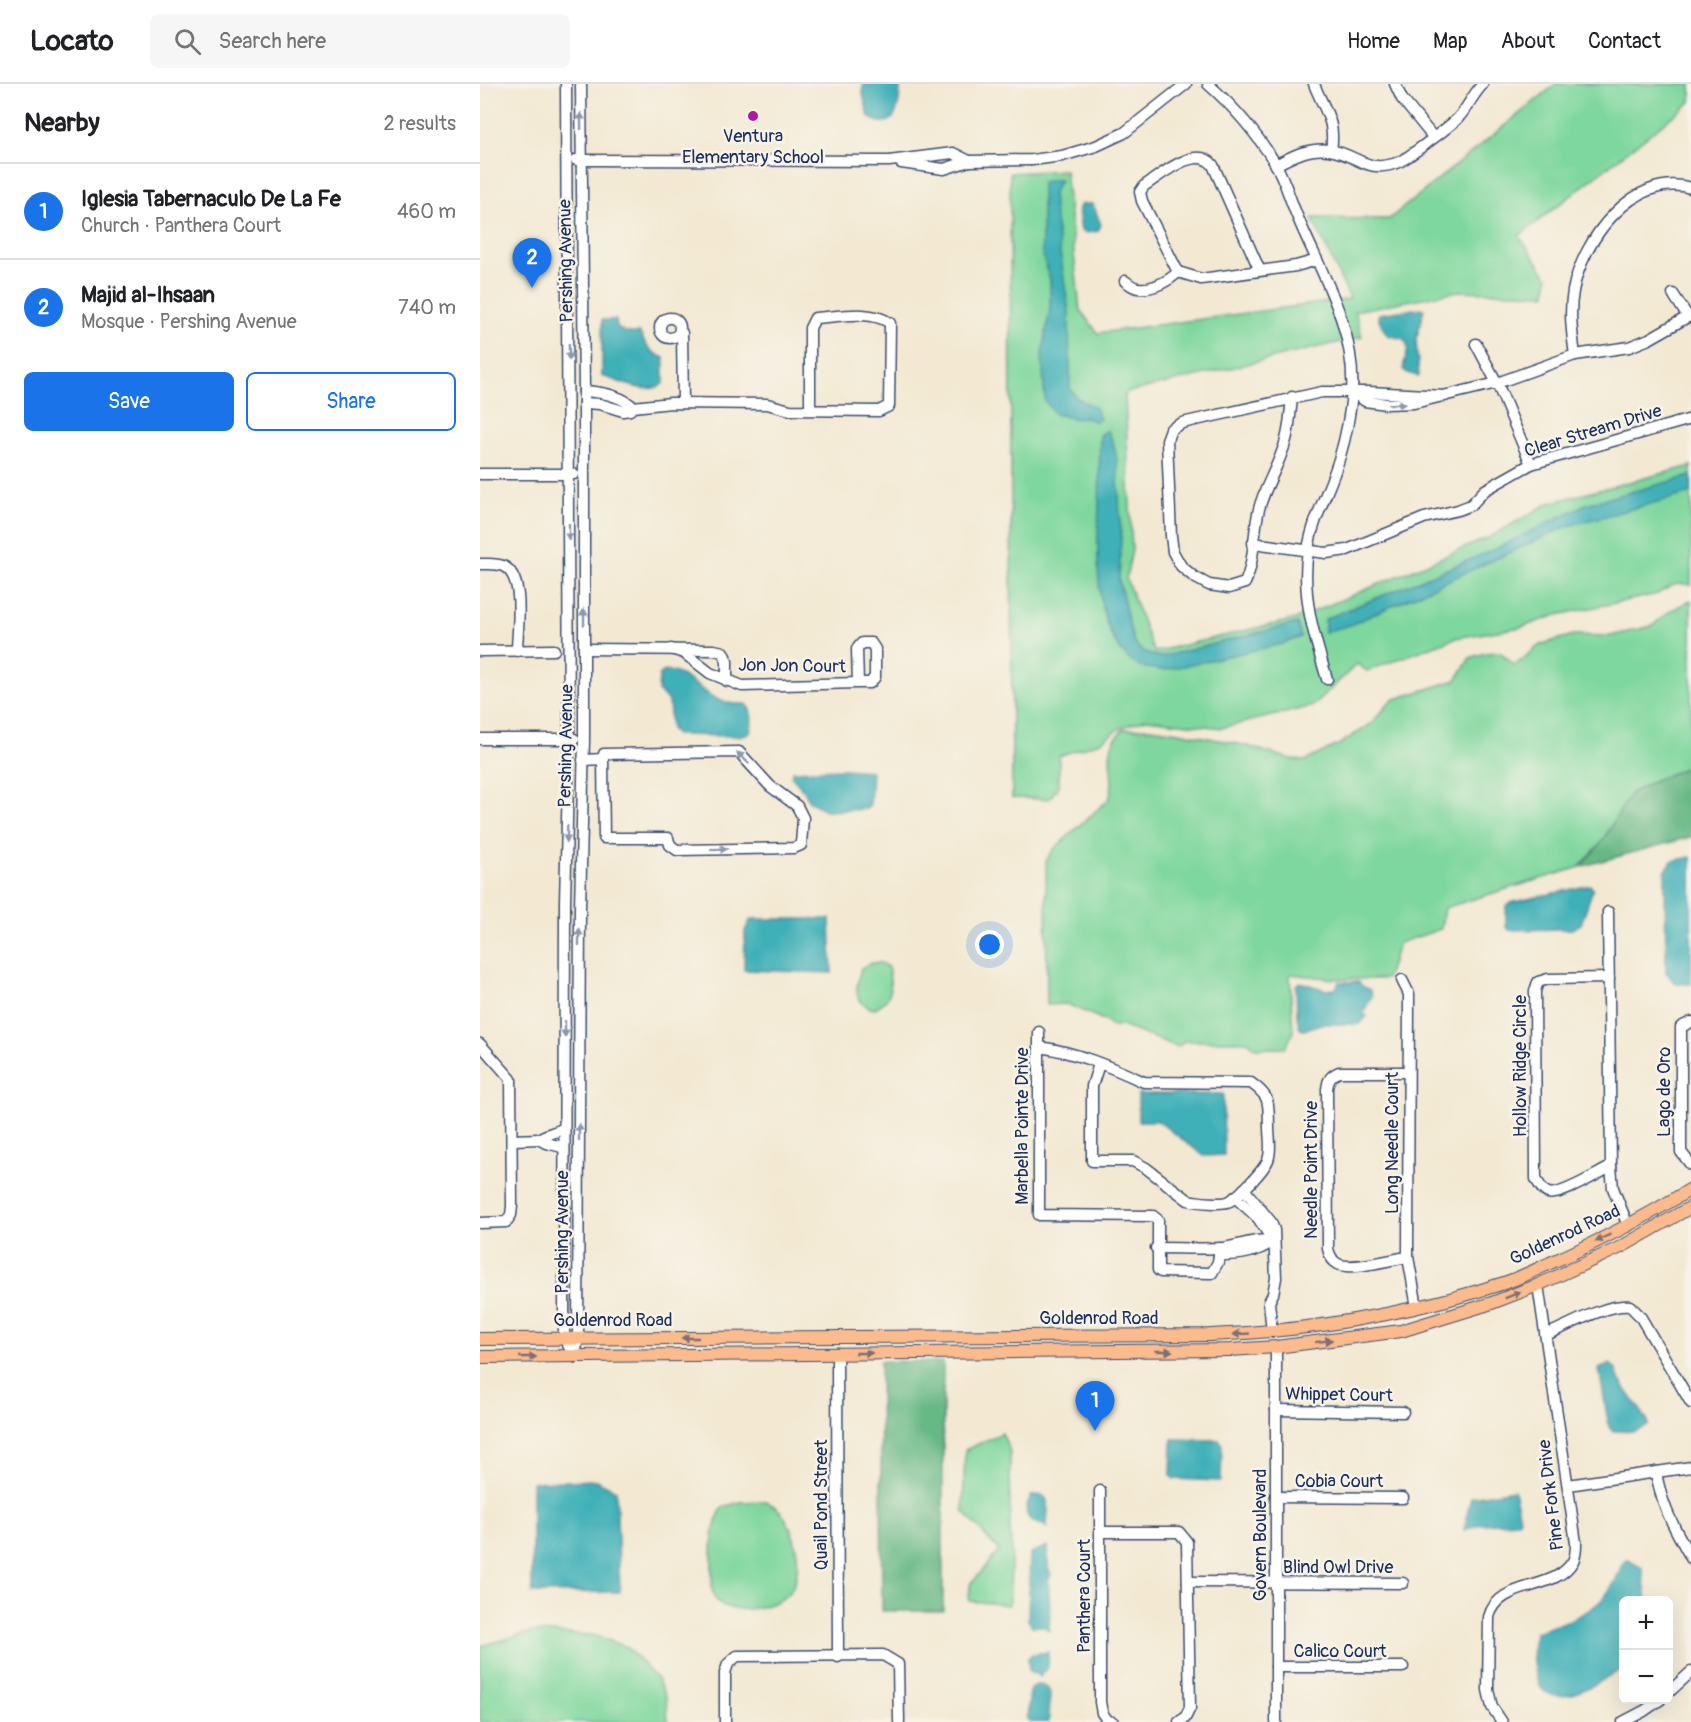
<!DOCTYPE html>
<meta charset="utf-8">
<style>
:root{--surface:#fff;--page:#f6f6f6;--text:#202124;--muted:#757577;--line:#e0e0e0;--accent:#1a73e8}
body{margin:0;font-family:Pangolin,sans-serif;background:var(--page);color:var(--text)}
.controls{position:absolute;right:18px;bottom:18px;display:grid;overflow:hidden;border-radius:9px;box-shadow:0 6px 24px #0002}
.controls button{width:54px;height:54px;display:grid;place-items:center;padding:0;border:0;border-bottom:2px solid var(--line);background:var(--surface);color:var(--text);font:30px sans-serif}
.you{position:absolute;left:510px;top:861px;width:21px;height:21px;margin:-15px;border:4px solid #fff;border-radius:50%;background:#1a73e8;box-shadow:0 0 0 9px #1a73e833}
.badge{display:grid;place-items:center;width:39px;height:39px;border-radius:50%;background:var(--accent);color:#fff;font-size:20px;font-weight:700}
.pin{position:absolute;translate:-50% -50px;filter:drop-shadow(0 2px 3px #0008)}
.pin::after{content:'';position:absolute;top:32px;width:21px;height:18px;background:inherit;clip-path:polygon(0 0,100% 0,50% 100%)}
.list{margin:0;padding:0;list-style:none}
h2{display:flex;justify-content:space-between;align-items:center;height:78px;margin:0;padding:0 24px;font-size:26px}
h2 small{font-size:20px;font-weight:400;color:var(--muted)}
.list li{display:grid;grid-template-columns:39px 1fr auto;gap:18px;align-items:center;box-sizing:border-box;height:96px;padding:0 24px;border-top:2px solid var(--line)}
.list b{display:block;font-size:22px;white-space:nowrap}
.list p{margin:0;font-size:20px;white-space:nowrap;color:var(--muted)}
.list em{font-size:20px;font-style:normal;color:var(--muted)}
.actions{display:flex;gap:12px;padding:18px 24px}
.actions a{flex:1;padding:14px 0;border:2px solid var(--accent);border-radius:9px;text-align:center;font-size:21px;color:var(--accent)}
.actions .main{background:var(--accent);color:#fff}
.icon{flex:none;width:33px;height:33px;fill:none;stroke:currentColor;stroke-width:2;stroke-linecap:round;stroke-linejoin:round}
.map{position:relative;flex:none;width:1211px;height:1638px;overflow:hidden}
header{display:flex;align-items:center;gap:36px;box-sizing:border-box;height:84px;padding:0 30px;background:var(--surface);border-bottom:2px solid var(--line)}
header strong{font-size:28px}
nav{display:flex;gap:33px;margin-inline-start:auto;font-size:21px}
.search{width:420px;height:54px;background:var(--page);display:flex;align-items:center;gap:15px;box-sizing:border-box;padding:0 21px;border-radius:9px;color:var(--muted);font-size:22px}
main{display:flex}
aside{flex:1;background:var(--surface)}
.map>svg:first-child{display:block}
</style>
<header>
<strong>Locato</strong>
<div class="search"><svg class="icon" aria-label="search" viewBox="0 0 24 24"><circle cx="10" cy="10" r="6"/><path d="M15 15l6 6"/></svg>Search here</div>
<nav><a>Home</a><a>Map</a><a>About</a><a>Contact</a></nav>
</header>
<main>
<aside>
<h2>Nearby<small>2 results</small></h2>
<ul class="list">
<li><span class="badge">1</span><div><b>Iglesia Tabernaculo De La Fe</b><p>Church · Panthera Court</p></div><em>460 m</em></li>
<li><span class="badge">2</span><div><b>Majid al-Ihsaan</b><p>Mosque · Pershing Avenue</p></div><em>740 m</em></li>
</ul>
<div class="actions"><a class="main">Save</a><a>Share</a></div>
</aside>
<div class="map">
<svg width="1211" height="1638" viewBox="0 0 1211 1638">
<rect width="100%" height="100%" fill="#f7f3e8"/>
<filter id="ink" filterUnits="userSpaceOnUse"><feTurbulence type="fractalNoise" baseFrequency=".0167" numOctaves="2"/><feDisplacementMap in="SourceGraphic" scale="12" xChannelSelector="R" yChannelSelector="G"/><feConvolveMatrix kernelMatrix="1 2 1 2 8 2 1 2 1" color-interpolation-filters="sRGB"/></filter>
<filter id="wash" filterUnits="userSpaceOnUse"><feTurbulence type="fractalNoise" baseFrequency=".008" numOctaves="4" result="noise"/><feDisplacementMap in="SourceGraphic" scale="24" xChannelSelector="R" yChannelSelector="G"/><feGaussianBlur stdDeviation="1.35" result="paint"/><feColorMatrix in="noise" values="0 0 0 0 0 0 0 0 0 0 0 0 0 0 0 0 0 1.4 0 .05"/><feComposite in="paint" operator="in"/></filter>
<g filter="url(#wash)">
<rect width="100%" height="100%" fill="#f3e9d3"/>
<g fill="#7ed79c" stroke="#4c837d" stroke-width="1.5">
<path d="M 1076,0 L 1211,0 L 1211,18 L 1039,152 L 1068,193 L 1066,210 L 979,207 L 875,227 L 882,253 L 645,309 L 652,466 L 646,494 L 674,568 L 816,535 L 1010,453 L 1069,419 L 1211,382 L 1211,501 C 1196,498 1190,502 1178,510 L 1077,531 L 1042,543 L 975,554 L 887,587 L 877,580 L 833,622 L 742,644 L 666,635 L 640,644 L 620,658 L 579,672 L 579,702 L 569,715 L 532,714 L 530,89 L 585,86 L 600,226 L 618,249 L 870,215 L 832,134 L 909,135 Z"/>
<path d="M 1211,516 L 1211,682 L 1177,695 L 1151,709 L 1121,759 L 1100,783 L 964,824 L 961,845 L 919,859 L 906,895 L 854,895 L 810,890 L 813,949 L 805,964 L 775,964 L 768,957 L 705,957 L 698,963 L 641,942 L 631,942 L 626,937 L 587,920 L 567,921 L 566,777 L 574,765 L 629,715 C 639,689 618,670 643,645 L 671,644 L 699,648 L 764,661 L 814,676 L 825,677 L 858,661 L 891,640 L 912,616 L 976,596 L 990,574 L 1005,569 L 1020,568 L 1035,581 L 1060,561 L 1093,551 L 1131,552 L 1172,542 L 1190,527 Z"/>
<path d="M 392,879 L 401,879 L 408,883 C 412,903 414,916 393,925 C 371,916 376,904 381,884 Z"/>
<path d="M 522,1349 L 530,1368 L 530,1447 L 532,1465 L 529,1521 L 489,1517 L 490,1501 L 519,1467 L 483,1427 L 485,1366 Z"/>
<path d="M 286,1417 C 290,1420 295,1422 298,1425 C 316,1442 326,1490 308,1510 C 295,1524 244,1535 234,1512 C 231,1505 232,1493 232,1485 C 232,1461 231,1443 243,1423 L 261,1418 Z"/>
<path d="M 52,1548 L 114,1551 L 147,1563 L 177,1595 L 186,1614 L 188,1638 L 0,1638 L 0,1562 Z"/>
</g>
<g fill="#66b884" stroke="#407471" stroke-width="1.5">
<path d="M 1211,682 L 1211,753 L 1100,783 L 1121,759 L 1151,709 L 1177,695 Z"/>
<path d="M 400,1277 L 463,1278 L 463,1527 L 402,1527 Z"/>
</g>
<g fill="#40b0b8" stroke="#2e708b" stroke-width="1.5">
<path d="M 383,0 L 420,0 C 420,19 417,51 389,33 L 383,11 Z"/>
<path d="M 572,96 L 580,96 L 573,109 L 575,135 L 589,228 L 590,305 L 597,314 L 615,323 L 620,335 L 615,338 L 605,333 L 597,335 L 575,330 L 565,317 L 562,271 L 570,225 L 570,195 L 562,169 L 562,98 Z"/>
<path d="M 601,120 L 613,120 L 621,141 L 618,147 L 605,149 L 601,147 L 598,126 Z"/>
<path d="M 941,224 L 944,225 L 936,256 L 939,292 C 909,287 932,277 927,260 C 923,250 914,256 907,250 C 903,246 900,238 898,233 L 899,230 Z"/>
<path d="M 122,236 L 136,236 C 136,249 149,249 160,249 C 166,262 171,269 184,274 L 184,299 C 168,313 140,297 122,292 Z"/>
<path d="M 628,346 L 634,361 L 637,375 L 641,452 L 639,497 L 653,556 C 660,568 668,571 681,573 L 817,539 L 821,553 L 802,560 L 685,586 C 673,585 660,585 651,577 C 610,542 618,468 619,420 C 620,397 619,374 620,351 Z"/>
<path d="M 1211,392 L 1211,409 L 1088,442 L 870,541 L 845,548 L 845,535 L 1011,467 L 1106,420 Z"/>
<path d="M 185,587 C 208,587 224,614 248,619 C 253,620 261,620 267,620 C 272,628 273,639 270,649 L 258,652 L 196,651 L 191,645 L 189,617 L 178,607 L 179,591 Z"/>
<path d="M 363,685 L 392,687 L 390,721 L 386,725 L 347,727 L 329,717 L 324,707 L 311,692 L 313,687 Z"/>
<path d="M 1211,773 L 1211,900 L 1196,900 L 1186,888 L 1185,788 L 1192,777 Z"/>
<path d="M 1110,801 L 1113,805 L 1101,840 L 1092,845 L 1029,846 L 1026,843 L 1026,823 L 1030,819 Z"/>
<path d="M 271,835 L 350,835 L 352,889 L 264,886 L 265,847 Z"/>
<path d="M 820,898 L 846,906 L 856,905 L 859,898 L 879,898 L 882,902 L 890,906 L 892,912 L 883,929 L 887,932 L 880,940 L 840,940 L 824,946 L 820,945 L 817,933 L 816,901 Z"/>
<path d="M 658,1010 L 743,1010 L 744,1071 L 724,1072 L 678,1037 L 658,1037 Z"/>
<path d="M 1130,1280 L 1135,1284 L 1140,1297 L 1168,1337 L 1168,1342 L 1155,1347 L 1132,1347 L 1129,1343 L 1119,1285 Z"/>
<path d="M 692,1355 L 739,1356 L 742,1359 L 741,1397 L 694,1395 L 691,1392 Z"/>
<path d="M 116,1396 L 136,1406 L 140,1508 L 52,1509 L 52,1398 Z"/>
<path d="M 1034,1406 L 1040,1434 L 1038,1438 L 1000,1440 L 984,1446 L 991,1413 Z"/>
<path d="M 559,1411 L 566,1414 L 568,1423 L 567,1444 L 564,1441 C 546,1438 542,1428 551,1412 Z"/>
<path d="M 568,1462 L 568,1484 L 571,1491 L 568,1495 L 570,1525 L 569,1547 L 564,1542 L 552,1542 L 548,1536 L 550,1469 Z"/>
<path d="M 1148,1476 L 1162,1484 L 1167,1516 L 1144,1516 L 1143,1585 C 1116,1599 1062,1638 1054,1585 C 1052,1575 1051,1557 1056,1548 C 1098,1533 1127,1527 1142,1480 Z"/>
<path d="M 568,1568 C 568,1576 571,1586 562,1589 L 560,1593 L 558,1590 L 551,1589 L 549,1586 L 548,1574 L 552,1570 Z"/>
<path d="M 560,1600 L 567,1603 L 570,1609 L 569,1638 L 550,1638 L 547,1634 L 550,1606 L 551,1603 Z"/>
</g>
</g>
<g filter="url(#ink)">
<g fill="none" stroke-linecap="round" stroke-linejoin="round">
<defs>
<g id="minor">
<path d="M 86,0 L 89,655 L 85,818 L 84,1254 L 95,1273"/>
<path d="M 728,0 C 754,23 777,50 795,79 C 805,96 810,116 818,134 C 842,191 876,244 872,309 C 870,330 866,352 860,372 C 851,404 833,433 828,466 C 821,511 834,552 847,595"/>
<path d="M 834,0 C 844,26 856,37 851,66"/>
<path d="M 915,0 L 922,15 L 953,53"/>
<path d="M 96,76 L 409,77 L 473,69 L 489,77"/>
<path d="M 421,79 L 464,85 L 489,77 L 552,76 L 582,72 L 616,62 L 644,49 L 706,0"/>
<path d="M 796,81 C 812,72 830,63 849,66 C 878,70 886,91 919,78 C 928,74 973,40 979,33 C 988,23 993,10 1003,0"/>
<path d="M 780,187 L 733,81 C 716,60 681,91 664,102 L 660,108 L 662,117 L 698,188 L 721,195 L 816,182 L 837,176"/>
<path d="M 645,197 C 648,199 654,204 658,204 C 672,206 689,197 698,188"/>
<path d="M 1193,210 L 1208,233"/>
<circle cx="190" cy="244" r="10"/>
<path d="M 199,249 L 202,249 L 203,319"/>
<path d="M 996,260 L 1017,299 L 1051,380"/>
<path d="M 1095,271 C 1092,250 1089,228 1093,207 C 1102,157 1153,87 1211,104"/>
<path d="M 104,307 C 120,308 141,311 153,323"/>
<path d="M 872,308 L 885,317 L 906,320 L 934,319 L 1017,299 L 1095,271 L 1149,263 L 1169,255 L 1211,231"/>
<path d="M 812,313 C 810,332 809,351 802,368 C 795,388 784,405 779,425 C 773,449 775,476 765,499 L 749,504 L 729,501 L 714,493 L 701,482 L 693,468 L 691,452 L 687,356 L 691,345 L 702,339 L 842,308 L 889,308 L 965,312"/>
<path d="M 104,319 L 120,320 L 143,327 L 150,326 L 153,323 L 191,319 L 287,320 L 310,326 L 399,327 L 409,322 L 410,239 C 390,225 358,233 335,234 L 330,244 L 330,326"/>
<path d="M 0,390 L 94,390"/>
<path d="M 773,459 L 846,469 L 867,466 L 944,434 L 978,426 L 991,421 L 1005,406 L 1051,380 L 1211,335"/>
<path d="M 0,480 C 8,480 16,479 23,482 C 46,492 37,546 37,567"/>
<path d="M 104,565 L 234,566 L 243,568 L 247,577 L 247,597"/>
<path d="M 191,565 L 204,569 L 230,589 L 262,602 L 378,599 L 390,599 L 395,593 L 395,565 L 391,559 L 382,559 L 377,565 L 378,599"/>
<path d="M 0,567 L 74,566"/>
<path d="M 0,655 L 94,655"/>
<path d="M 103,676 L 123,675 L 124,754 L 188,754 L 190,761 L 197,766 L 314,764 L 321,761 L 323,734 L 317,722 L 290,702 L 259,668 L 124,670 L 123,675"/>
<path d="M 1128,828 L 1131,1083 L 1133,1104 L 1148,1142"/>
<path d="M 1129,894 L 1068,895 L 1058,898 L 1055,907 L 1056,1095 C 1059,1100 1062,1107 1068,1109 C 1080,1113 1118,1089 1131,1083"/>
<path d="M 922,896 L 929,910 L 928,1173 L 937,1223"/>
<path d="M 1211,938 L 1201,943 L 1201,1068 L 1211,1081"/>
<path d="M 559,948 L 559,1131 L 673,1132 L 678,1136 L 678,1186 L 681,1188 L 732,1189 L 738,1178 L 740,1164"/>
<path d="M 0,960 L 31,995 L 32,1122 L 31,1131 L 26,1138 L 0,1139"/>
<path d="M 559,963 C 596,968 631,983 664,998 L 771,999 C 792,1014 788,1019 789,1043 C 789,1054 792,1066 788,1076 C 784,1086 760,1111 750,1117 C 743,1121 717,1118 708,1116 L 666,1084 L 653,1077 L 612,1077 L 612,1002 L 619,980"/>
<path d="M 928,988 L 859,988 C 850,992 848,996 847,1005 L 848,1165 C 850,1172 852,1177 858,1180 C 872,1187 912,1175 928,1173"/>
<path d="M 84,1044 C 76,1049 66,1049 59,1055 C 66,1061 76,1060 84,1064"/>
<path d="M 32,1056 L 59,1055"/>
<path d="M 764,1105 L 791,1138 L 794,1146 L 796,1194 L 793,1210 L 789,1218 L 792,1248"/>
<path d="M 755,1113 L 778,1134 L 793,1157"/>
<path d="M 676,1164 C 698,1164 721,1165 743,1164 C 760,1162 776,1154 793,1157"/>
<path d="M 739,1171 C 759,1171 777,1169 793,1157"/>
<path d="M 1066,1251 C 1090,1241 1125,1220 1150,1222 L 1160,1232 L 1211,1319"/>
<path d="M 796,1263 L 796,1638"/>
<path d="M 357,1269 L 358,1573"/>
<path d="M 95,1273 L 98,1254 L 100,824 L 104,655 L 104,307 L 101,0"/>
<path d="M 796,1326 L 923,1328"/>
<path d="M 1176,1388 C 1182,1424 1194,1443 1211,1474"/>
<path d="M 1088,1401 L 1211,1383"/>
<path d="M 620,1407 L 620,1618 L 622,1629 L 628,1637 L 633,1638"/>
<path d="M 796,1413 L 923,1414"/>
<path d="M 620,1448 L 699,1448 L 707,1458 L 710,1624 L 705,1634 L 699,1638"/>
<path d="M 708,1498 L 923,1499"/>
<path d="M 796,1583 L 923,1583"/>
<path d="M 1188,1609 L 1211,1588"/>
<path d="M 245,1638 L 245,1589 L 248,1580 L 257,1572 L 403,1571 L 418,1580 L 419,1638"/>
<path d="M 1022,1638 L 1012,1623 L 1008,1606 L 1009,1533 C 1019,1495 1075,1509 1093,1477 C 1096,1472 1096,1464 1096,1459 L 1058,1201"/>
<path d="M 1143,1638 L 1164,1627 L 1180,1616"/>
</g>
<g id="major">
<path d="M 0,1255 L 730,1251 C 831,1247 929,1230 1024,1199 C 1040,1194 1055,1186 1070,1179 C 1119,1158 1165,1133 1211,1105"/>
<path d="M 0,1273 L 750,1266 L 796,1263 L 921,1247 L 1012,1219 L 1058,1201 L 1143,1162 L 1211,1123"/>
</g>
</defs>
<use href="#minor" stroke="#3b4b70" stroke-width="13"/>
<use href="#major" stroke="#3b4b70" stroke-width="14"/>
<use href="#minor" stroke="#fff" stroke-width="10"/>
<use href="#major" stroke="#fbbb8c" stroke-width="12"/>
</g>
<defs><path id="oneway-solid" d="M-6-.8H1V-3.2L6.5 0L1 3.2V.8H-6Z" transform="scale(1.5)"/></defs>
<g fill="#8d97ae">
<use href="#oneway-solid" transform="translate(101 37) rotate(-91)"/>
<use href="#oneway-solid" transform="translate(89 268) rotate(89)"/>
<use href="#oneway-solid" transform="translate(917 320) rotate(-2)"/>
<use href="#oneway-solid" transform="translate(89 448) rotate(90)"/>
<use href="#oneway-solid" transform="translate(104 533) rotate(-90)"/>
<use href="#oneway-solid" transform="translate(263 674) rotate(-137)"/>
<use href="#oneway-solid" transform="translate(87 750) rotate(92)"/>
<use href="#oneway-solid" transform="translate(239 765) rotate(-1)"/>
<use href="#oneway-solid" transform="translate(99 853) rotate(-90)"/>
<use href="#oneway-solid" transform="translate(85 945) rotate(90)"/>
<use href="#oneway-solid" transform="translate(99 1048) rotate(-90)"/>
</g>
<g fill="#806e73">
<use href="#oneway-solid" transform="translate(1123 1154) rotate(154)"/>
<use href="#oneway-solid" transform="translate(1033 1211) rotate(-22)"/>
<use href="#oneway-solid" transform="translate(761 1250) rotate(177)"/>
<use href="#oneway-solid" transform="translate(210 1254) rotate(180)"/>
<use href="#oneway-solid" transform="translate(844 1257) rotate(-7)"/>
<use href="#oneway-solid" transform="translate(684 1267)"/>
<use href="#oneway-solid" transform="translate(384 1269)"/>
<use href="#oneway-solid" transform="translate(48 1273)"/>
</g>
</g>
<circle fill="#b5179e" stroke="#f7f3e8" stroke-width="2" cx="273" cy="32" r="6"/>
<g text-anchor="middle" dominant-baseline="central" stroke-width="5" stroke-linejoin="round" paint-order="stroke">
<g font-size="18" fill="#1b2f5e" stroke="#f7f3e8">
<text x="273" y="52">Ventura<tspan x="273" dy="21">Elementary School</tspan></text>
</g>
<g font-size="18" fill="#1b2f5e" stroke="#f7f3e8">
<text transform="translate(86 177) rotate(-91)">Pershing Avenue</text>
<text transform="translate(1113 347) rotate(-17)">Clear Stream Drive</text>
<text transform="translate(312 582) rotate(1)">Jon Jon Court</text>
<text transform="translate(86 662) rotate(-89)">Pershing Avenue</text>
<text transform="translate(1040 982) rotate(-90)">Hollow Ridge Circle</text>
<text transform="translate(1184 1008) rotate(-90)">Lago de Oro</text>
<text transform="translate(542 1042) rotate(-90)">Marbella Pointe Drive</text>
<text transform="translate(912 1059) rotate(-90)">Long Needle Court</text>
<text transform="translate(831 1086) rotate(-90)">Needle Point Drive</text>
<text transform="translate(82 1148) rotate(-90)">Pershing Avenue</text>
<text transform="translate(1085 1151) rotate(-25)">Goldenrod Road</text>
<text x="619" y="1234">Goldenrod Road</text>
<text x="133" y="1236">Goldenrod Road</text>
<text transform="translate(859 1311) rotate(1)">Whippet Court</text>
<text x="859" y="1397">Cobia Court</text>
<text transform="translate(1071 1411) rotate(-97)">Pine Fork Drive</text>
<text transform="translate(341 1421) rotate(-90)">Quail Pond Street</text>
<text transform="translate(780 1451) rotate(-90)">Govern Boulevard</text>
<text x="858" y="1483">Blind Owl Drive</text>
<text transform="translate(604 1512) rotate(-90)">Panthera Court</text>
<text x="860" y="1567">Calico Court</text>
</g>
</g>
</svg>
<div class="controls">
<button>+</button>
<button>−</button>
</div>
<div class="you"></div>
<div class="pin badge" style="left:615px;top:1347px">1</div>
<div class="pin badge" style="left:52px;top:204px">2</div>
</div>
</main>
